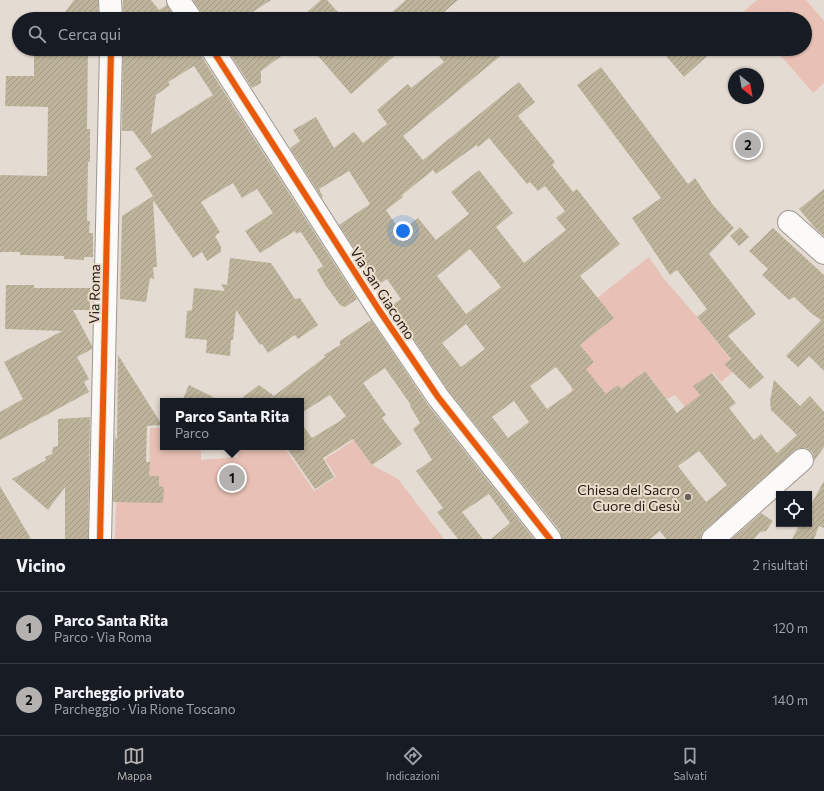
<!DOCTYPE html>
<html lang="it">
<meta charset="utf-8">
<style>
:root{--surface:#171b24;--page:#20242c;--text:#f1f3f6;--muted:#9ea1a6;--line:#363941;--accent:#b3b2b0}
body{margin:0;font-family:Commissioner,sans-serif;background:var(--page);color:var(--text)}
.controls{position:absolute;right:12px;bottom:12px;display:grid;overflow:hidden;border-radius:0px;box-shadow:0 1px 3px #0004}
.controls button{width:36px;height:36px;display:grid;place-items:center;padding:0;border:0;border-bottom:1px solid var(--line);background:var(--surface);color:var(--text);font:20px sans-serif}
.compass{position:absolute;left:728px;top:68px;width:36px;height:36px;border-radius:50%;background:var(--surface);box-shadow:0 1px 3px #0004;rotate:149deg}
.you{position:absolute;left:403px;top:231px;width:14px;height:14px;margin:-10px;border:3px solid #fff;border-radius:50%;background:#1a73e8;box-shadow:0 0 0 6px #1a73e833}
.badge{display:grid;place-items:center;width:26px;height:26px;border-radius:50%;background:var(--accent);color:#111;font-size:13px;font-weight:700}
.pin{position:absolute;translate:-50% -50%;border:2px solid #fff;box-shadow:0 1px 4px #0006}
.popup{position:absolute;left:160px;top:398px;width:144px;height:52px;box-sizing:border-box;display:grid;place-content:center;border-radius:0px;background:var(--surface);filter:drop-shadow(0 1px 3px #0005);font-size:13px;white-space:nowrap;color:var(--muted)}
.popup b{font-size:15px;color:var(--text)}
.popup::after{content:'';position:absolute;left:50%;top:100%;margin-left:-8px;border:8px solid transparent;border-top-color:var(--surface)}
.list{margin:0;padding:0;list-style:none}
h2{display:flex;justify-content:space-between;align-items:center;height:52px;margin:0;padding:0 16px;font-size:17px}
h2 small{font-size:13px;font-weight:400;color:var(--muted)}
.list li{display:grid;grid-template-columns:26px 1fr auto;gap:12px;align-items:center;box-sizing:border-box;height:72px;padding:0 16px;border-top:1px solid var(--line)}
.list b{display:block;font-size:15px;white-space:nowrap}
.list p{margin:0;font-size:13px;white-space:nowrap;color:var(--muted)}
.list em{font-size:13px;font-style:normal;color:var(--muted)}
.icon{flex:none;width:22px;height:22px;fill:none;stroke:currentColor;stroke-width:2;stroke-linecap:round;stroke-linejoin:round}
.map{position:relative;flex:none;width:824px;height:539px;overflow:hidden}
.search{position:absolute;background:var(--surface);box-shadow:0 1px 3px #0004;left:12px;right:12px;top:12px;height:44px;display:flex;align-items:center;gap:10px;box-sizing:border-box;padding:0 14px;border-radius:22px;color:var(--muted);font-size:15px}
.sheet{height:196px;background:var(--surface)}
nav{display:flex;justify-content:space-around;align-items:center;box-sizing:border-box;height:56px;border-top:1px solid var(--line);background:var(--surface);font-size:11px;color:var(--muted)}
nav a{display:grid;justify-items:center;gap:2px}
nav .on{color:var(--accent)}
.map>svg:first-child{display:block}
</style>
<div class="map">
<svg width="824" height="539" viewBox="0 0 824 539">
<defs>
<pattern id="building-hatch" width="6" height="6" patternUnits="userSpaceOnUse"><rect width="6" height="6" fill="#beb49c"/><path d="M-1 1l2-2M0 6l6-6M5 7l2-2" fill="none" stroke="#a39a86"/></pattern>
</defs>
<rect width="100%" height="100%" fill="#e4dbd2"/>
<g fill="#e8c0b5">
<path d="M 757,0 L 806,0 L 824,21 L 824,83 L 813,93 L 775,49 L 805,49 L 805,19 L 749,19 L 743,12 Z"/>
<path d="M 649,257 L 664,279 L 697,317 L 737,368 L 721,382 L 713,372 L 694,386 L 717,417 L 703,428 L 675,395 L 667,399 L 645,371 L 621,389 L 577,404 L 571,392 L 571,381 L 594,362 L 580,345 L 614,318 L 597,298 Z"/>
<path d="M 150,428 L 163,428 L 163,447 L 201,447 L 201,460 L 238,457 L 237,447 L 284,447 L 314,491 L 336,477 L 325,459 L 354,440 L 372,465 L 398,479 L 444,539 L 115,539 L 116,502 L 159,486 L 159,476 L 149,476 Z"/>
</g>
<g fill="url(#building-hatch)" fill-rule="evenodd">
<path d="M 74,0 L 98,0 L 98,19 L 60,19 Z"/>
<path d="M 123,0 L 151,0 L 159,10 L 167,5 L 176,19 L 123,19 Z"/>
<path d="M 193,0 L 271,0 L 242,19 L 203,19 L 201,12 Z"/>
<path d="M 321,0 L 327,0 L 344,19 L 299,19 Z"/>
<path d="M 406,0 L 458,0 L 436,19 L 384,19 Z"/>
<path d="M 34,49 L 88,49 L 87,129 L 90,129 L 90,162 L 88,162 L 87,221 L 90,221 L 89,233 L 93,233 L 93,257 L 84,257 L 84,260 L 64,259 L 64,256 L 20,255 L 20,252 L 0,252 L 0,175 L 47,176 L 48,107 L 5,106 L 6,76 L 34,76 Z"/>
<path d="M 123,49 L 200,49 L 201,56 L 357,299 L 345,307 L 340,305 L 326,286 L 317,270 L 323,266 L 301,232 L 296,234 L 295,231 L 260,253 L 245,231 L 273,213 L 257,189 L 242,198 L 233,183 L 201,202 L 220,232 L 215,236 L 221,247 L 221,252 L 207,261 L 202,252 L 193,258 L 153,200 L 157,267 L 153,267 L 154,279 L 150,278 L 146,302 L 120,299 L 122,216 L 153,196 L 135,168 L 152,157 L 133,131 L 122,131 ZM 194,66 L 213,95 L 151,134 L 156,95 L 170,85 L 168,82 Z"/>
<path d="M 227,49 L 291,49 L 261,71 L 261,83 L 252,88 Z"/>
<path d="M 312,49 L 402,49 L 351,94 Z"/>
<path d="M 448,49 L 509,49 L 403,136 L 423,160 L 519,82 L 535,102 L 518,116 L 555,162 L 552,165 L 573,192 L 577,189 L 620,244 L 580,276 L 614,318 L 580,345 L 594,362 L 586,369 L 606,394 L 618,385 L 621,389 L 645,371 L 677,413 L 700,395 L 693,386 L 712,373 L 736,403 L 729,408 L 754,440 L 761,434 L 777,453 L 797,435 L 771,410 L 770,401 L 774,380 L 800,406 L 810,396 L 824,412 L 824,447 L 814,461 L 814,457 L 812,452 L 806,448 L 800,448 L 794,451 L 705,530 L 701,535 L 701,539 L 666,539 L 660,531 L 650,539 L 562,539 L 560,531 L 448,390 L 391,306 L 401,299 L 387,279 L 378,285 L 339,225 L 370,204 L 349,171 L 319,189 L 323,197 L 322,198 L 290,148 L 300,141 L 293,130 L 316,117 L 334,148 L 354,132 L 363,143 L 387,124 L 377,110 L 408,84 L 411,88 L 444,62 L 439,56 ZM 489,138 L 527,184 L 530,182 L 538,191 L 545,186 L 565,211 L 556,218 L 566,230 L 524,263 L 496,227 L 513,213 L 479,170 L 451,192 L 469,214 L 436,240 L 418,218 L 401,232 L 386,210 L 403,197 L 402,195 L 433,170 L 436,174 L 477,145 L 478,147 ZM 470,249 L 501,287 L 466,314 L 437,276 ZM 466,324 L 485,349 L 461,367 L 442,343 ZM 556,367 L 574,390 L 547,409 L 530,386 ZM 514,401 L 529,422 L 508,438 L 492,417 ZM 699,451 L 727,485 L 706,502 L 678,466 Z"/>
<path d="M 660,49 L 715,49 L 684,77 Z"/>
<path d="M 601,67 L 688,184 L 695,178 L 713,205 L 734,228 L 709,254 L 756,314 L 728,336 L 764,377 L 750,389 L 724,364 L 731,359 L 697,317 L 707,309 L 677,270 L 670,275 L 632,218 L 661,198 L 577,85 Z"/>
<path d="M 824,189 L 824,236 L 815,228 L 799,209 Z"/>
<path d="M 740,227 L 749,237 L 739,246 L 730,236 Z"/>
<path d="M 773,228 L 824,275 L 824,371 L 809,356 L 798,367 L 786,356 L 821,320 L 812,314 L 794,297 L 789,300 L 762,275 L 768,269 L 749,251 Z"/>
<path d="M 230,258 L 271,263 L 295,299 L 300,298 L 318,325 L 298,339 L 295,335 L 268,353 L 262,344 L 260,345 L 236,310 L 233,340 L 231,340 L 230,356 L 206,353 L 207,340 L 185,338 L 187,311 L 192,310 L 194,288 L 225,291 L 221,284 L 227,285 Z"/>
<path d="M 6,285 L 34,285 L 34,288 L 90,288 L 90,310 L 73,310 L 92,346 L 92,349 L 77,357 L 89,379 L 84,382 L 89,392 L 0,440 L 0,412 L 23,399 L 4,362 L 62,331 L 5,329 Z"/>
<path d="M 371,320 L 428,405 L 534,539 L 491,539 L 510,523 L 489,494 L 462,512 L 483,539 L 458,539 L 437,512 L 443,508 L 416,471 L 432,460 L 413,429 L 420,423 L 410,406 L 411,405 L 385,368 L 363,383 L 386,415 L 382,418 L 402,444 L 372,465 L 353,439 L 323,458 L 334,477 L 315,489 L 286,447 L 301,447 L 301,423 L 312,438 L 340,421 L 346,416 L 330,395 L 301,413 L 301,401 L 238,401 L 259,385 L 274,396 L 325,357 L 324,355 L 340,345 L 340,341 Z"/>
<path d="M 118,355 L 162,425 L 147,426 L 146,462 L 150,462 L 149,476 L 159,476 L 159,486 L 164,487 L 163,503 L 113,502 L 115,436 L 117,440 Z"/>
<path d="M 189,385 L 221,401 L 182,401 Z"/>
<path d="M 90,417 L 88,539 L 65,539 L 65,487 L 48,510 L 12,479 L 46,460 L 45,457 L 52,454 L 53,447 L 58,446 L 58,419 Z"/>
<path d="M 824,481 L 824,528 L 819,526 L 814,539 L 792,539 L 800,524 L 809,524 L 809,508 Z"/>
<path d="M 0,486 L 31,539 L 0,539 Z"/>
<path d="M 761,513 L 773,521 L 766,531 L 760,532 L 754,539 L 732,539 Z"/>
</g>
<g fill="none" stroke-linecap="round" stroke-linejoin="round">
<defs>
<g id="minor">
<path d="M 110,0 L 111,19"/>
<path d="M 178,0 L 191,19"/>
<path d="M 212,49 L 379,310 L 438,397 L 550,539"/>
<path d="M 789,222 L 824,253"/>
<path d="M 100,539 L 111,49"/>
<path d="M 713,539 L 802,460"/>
</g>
</defs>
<use href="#minor" stroke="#9c968f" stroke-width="24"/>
<use href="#minor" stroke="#fbfaf8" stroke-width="22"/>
<defs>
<g id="cycleway">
<path d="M 212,49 L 379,310 L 438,397 L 550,539"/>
<path d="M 100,539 L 111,49"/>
</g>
</defs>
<use href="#cycleway" stroke="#ebdccb" stroke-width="8"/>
<use href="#cycleway" stroke="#e8590c" stroke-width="6"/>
</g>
<circle fill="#68625a" stroke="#ebdccb" stroke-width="1.5" cx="688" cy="497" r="4"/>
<g text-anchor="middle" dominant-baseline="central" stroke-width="4" stroke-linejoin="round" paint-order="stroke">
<g font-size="14" fill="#26211a" stroke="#ebdccb">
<text transform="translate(383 293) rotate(57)">Via San Giacomo</text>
<text transform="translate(94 294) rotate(-89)">Via Roma</text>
</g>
<g font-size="14" fill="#26211a" stroke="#ebdccb" text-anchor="end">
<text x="680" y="489">Chiesa del Sacro<tspan x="680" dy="16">Cuore di Gesù</tspan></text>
</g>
</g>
</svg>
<div class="controls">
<button><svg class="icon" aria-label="locate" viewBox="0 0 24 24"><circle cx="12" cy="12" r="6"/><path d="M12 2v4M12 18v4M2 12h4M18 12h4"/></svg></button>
</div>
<svg class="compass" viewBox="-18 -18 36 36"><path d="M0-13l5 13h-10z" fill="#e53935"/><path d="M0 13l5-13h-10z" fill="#9ea1a6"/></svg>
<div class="you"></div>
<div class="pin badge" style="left:232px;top:478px">1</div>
<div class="popup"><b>Parco Santa Rita</b>Parco</div>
<div class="pin badge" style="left:748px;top:145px">2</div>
<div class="search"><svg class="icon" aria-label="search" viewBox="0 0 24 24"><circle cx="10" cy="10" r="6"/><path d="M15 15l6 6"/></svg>Cerca qui</div>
</div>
<section class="sheet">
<h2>Vicino<small>2 risultati</small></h2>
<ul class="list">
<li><span class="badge">1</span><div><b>Parco Santa Rita</b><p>Parco · Via Roma</p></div><em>120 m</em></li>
<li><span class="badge">2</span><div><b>Parcheggio privato</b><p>Parcheggio · Via Rione Toscano</p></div><em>140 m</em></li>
</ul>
</section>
<nav>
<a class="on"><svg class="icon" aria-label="map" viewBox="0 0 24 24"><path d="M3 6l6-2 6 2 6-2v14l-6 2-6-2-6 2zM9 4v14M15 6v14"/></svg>Mappa</a>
<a><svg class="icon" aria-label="directions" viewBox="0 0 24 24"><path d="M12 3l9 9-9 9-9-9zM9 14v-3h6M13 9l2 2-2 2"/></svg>Indicazioni</a>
<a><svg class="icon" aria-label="saved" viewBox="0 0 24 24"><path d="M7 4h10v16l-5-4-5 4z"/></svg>Salvati</a>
</nav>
